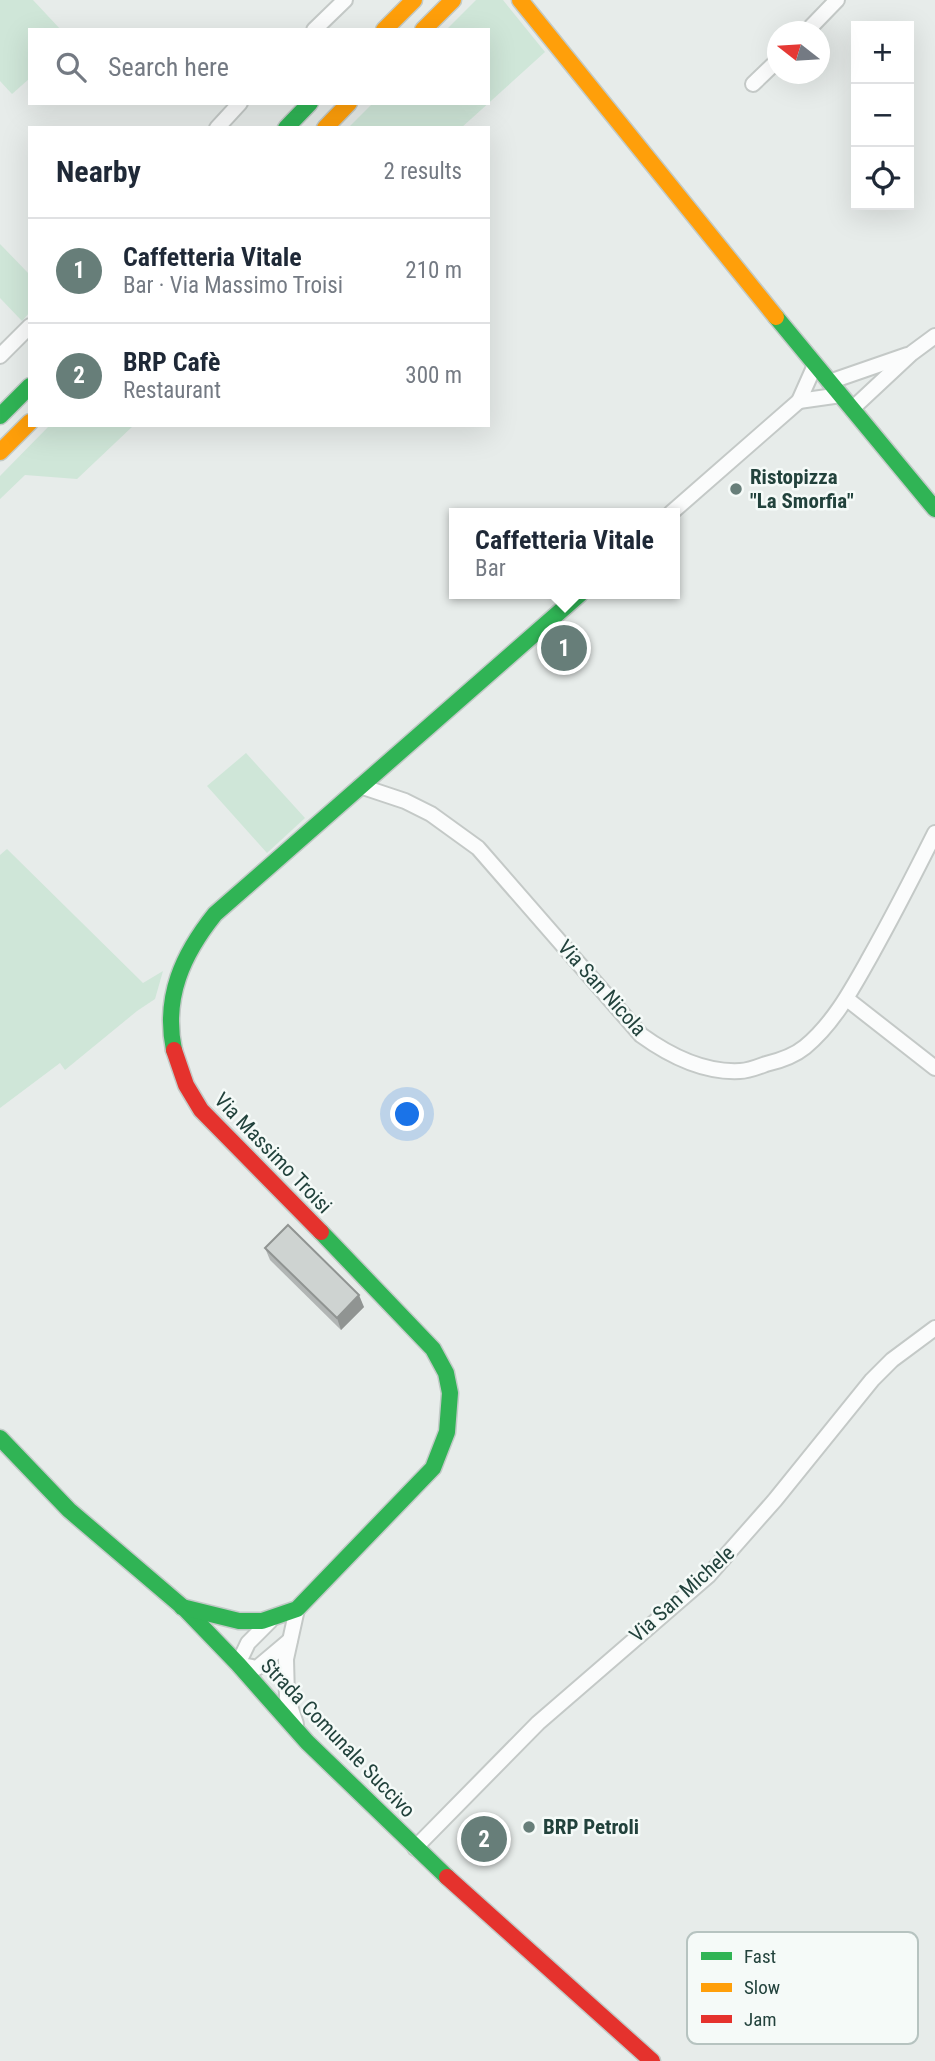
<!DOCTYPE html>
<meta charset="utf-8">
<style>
:root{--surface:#fff;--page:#f6f6f7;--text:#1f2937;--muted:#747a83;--line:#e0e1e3;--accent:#677e79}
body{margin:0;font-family:"Roboto Condensed",sans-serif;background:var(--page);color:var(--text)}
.controls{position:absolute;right:21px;top:21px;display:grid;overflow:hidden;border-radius:0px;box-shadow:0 7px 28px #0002}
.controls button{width:63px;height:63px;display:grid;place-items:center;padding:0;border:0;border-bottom:2px solid var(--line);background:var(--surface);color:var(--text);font:35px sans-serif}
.compass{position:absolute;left:767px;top:21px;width:63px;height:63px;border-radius:50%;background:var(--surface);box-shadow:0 7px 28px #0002;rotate:287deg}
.you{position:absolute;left:408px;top:1115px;width:24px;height:24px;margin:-18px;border:5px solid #fff;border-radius:50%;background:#1a73e8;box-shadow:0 0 0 10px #1a73e833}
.badge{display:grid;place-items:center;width:46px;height:46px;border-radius:50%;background:var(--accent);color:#fff;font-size:23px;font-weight:700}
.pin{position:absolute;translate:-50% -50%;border:4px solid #fff;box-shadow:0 2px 7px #0006}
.popup{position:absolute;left:449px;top:508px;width:231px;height:91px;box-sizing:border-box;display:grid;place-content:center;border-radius:0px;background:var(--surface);filter:drop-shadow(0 2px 5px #0005);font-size:23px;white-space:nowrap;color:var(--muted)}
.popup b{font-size:26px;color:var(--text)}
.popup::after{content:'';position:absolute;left:50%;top:100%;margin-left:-14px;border:14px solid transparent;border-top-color:var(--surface)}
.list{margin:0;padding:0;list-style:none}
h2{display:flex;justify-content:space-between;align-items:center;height:91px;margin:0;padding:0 28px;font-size:30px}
h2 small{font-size:23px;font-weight:400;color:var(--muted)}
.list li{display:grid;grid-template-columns:46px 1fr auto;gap:21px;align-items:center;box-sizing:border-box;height:105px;padding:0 28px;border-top:2px solid var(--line)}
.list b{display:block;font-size:26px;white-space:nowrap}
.list p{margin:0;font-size:23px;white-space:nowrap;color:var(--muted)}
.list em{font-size:23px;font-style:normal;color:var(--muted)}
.icon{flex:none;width:38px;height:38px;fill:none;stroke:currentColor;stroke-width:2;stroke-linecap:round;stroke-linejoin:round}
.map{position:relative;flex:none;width:935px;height:2061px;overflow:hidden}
.search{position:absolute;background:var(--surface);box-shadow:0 7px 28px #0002;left:28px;top:28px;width:462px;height:77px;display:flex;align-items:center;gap:18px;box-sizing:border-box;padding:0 24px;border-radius:0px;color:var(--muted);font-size:26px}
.panel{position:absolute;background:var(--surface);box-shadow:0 7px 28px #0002;left:28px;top:126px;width:462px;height:301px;border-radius:0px}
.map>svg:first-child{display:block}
</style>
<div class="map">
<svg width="935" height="2061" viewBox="0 0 935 2061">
<rect width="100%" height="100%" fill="#e7ecea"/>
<g fill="#cfe6d8">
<path d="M 0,0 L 33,0 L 61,30 L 30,30 L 30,78 L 12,94 L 0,81 Z"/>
<path d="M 476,0 L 503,0 L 545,52 L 461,128 L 348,128 L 373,103 L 488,103 L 488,30 L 446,30 Z"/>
<path d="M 0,244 L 30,275 L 30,312 L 22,321 L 0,298 Z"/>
<path d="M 50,425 L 134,425 L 77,479 L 25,475 L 0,499 L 0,476 Z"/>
<path d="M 246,753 L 305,818 L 267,853 L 207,786 Z"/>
<path d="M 7,849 L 143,983 L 163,971 L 155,999 L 137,1011 L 65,1070 L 60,1063 L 0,1108 L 0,855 Z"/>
</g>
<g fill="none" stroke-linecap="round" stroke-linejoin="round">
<defs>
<g id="street">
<path d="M 314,30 L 345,0"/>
<path d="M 806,32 L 837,0"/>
<path d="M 753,84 L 778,60"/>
<path d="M 217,128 L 240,103"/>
<path d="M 0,356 L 30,326"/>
<path d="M 829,382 L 907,355"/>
<path d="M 799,401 L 841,395"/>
<path d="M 852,409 L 912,353 L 935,336"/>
<path d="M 671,513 L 799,401 L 815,365"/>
<path d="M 360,786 L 405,801 L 431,814 L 478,848 L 641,1035 C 670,1056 703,1073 740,1071 C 748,1071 758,1067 766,1064 C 779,1061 794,1056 805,1047 C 834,1023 852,989 870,957 C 893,916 914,875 935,833"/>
<path d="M 847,999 L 935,1068"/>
<path d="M 270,1621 L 248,1643 L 238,1664 L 257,1668 L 290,1640"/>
<path d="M 296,1724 L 287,1697 L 286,1659 L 297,1609"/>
<path d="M 415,1848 L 538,1723 L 708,1576 L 775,1500 L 872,1380 L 892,1360 L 935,1328"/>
</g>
<g id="fast">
<path d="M 286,128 L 310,103"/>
<path d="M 776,317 L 935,509"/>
<path d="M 0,416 L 30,386"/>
<path d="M 174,1050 C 163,997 183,954 215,914 L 580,594"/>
<path d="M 0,1438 L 69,1510 L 185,1609 L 238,1664 L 307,1742 L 447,1877"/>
<path d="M 182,1607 L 239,1621 L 262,1621 L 297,1609 L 433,1468 L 447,1432 L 450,1393 L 446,1373 L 433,1349 L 321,1232"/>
</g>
<g id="slow">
<path d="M 520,0 L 776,317"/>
<path d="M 384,30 L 414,0"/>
<path d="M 423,30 L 453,0"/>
<path d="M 325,128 L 349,103"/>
<path d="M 0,452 L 30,422"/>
</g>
<g id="jam">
<path d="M 174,1050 L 186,1085 L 201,1110 L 321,1232"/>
<path d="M 447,1877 L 652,2061"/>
</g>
</defs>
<use href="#street" stroke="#c4c9c7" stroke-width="18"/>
<use href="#fast" stroke="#c2cac7" stroke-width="19"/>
<use href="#slow" stroke="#c2cac7" stroke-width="19"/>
<use href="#jam" stroke="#c2cac7" stroke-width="19"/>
<use href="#street" stroke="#fbfcfc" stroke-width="14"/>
<use href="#fast" stroke="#30b455" stroke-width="16"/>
<use href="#slow" stroke="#ff9f0a" stroke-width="16"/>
<use href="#jam" stroke="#e5322d" stroke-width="16"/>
</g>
<path fill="#b1b5b4" d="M 265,1248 L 364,1307 L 341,1330 L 270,1260 Z"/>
<path fill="#909492" d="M 359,1295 L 364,1307 L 341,1330 L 337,1318 Z"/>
<path fill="#ced3d1" stroke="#909492" stroke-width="2" d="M 288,1225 L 359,1295 L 337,1318 L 265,1248 Z"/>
<g fill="#677e79" stroke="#f5faf8" stroke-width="2.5">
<circle cx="736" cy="489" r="7"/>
<circle cx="529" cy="1827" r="7"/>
</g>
<g text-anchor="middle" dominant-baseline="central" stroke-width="5" stroke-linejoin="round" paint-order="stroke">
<g font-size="21" font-weight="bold" fill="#22423c" stroke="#f5faf8" text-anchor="start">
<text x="750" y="477">Ristopizza<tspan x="750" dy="24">"La Smorfia"</tspan></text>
<text x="543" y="1827">BRP Petroli</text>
</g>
<g font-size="21" fill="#22423c" stroke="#f5faf8">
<text transform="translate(602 988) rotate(48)">Via San Nicola</text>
<text transform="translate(273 1153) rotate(46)">Via Massimo Troisi</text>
<text transform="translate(682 1594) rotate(-42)">Via San Michele</text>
<text transform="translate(338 1738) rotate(46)">Strada Comunale Succivo</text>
</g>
</g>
<rect x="687" y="1932" width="231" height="112" rx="10" fill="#f5faf8" stroke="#b6c3c0" stroke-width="2"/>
<rect x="701" y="1952" width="31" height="8" fill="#30b455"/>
<rect x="701" y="1983" width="31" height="9" fill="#ff9f0a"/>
<rect x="701" y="2015" width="31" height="8" fill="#e5322d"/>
<g font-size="19" fill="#22423c">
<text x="744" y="1963">Fast</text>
<text x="744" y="1994">Slow</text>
<text x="744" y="2026">Jam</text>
</g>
</svg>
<div class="controls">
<button>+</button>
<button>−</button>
<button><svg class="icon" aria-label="locate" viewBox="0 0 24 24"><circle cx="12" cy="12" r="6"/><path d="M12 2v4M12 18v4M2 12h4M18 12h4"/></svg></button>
</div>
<svg class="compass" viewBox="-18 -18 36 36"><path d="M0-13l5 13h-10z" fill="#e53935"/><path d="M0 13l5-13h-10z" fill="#747a83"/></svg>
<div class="you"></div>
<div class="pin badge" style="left:564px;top:648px">1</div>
<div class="popup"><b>Caffetteria Vitale</b>Bar</div>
<div class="pin badge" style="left:484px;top:1839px">2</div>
<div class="search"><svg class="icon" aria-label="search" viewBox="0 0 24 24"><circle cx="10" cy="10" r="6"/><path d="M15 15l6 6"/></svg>Search here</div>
<section class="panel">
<h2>Nearby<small>2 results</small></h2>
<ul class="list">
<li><span class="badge">1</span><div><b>Caffetteria Vitale</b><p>Bar · Via Massimo Troisi</p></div><em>210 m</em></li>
<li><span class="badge">2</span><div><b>BRP Cafè</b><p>Restaurant</p></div><em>300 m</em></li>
</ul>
</section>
</div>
